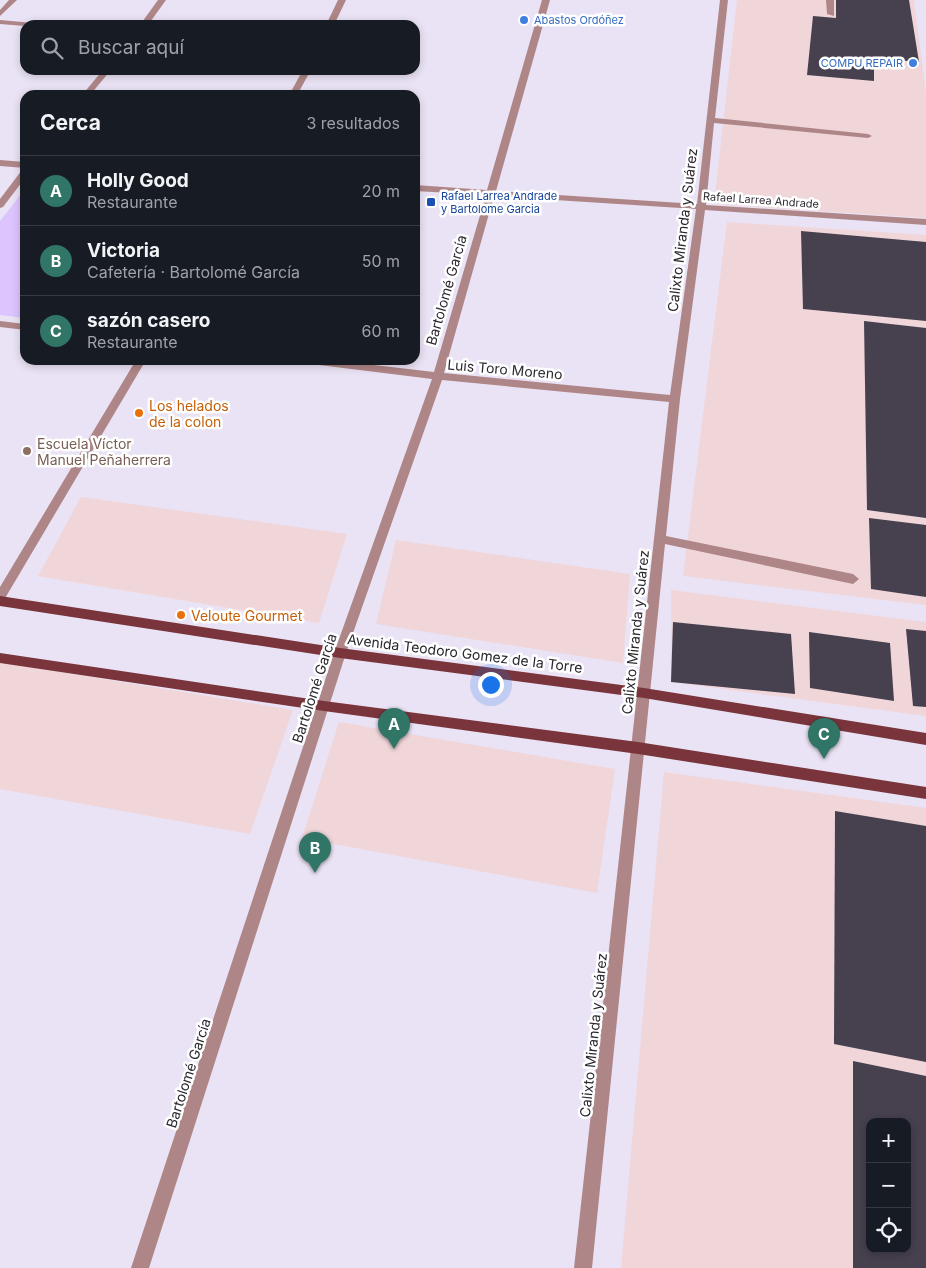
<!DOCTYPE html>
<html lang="es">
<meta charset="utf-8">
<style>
:root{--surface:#171b24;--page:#20242c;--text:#f1f3f6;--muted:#9ea1a6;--line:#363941;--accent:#317567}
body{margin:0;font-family:Inter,sans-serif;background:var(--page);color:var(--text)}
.controls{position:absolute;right:15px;bottom:15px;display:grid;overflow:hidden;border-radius:10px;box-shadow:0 2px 8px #0003}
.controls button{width:45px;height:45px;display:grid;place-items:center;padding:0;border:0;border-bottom:1px solid var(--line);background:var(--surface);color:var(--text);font:25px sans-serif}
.you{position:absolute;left:490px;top:684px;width:18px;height:18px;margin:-12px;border:4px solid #fff;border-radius:50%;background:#1a73e8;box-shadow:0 0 0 8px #1a73e833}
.badge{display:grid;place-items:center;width:32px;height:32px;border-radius:50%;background:var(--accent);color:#fff;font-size:16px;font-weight:700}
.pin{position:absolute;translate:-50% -41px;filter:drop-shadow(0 1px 2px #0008)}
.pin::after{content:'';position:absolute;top:26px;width:18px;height:15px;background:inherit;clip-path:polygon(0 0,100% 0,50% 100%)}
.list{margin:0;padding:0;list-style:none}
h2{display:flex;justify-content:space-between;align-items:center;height:65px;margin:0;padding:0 20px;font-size:21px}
h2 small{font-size:16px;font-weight:400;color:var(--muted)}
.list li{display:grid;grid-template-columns:32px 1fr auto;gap:15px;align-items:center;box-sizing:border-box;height:70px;padding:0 20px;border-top:1px solid var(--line)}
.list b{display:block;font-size:19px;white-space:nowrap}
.list p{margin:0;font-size:16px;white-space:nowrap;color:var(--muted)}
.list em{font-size:16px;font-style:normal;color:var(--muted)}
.icon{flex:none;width:28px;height:28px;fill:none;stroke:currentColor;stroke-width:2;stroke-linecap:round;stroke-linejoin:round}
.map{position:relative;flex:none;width:926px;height:1268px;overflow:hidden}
.search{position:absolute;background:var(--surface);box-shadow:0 2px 8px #0003;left:20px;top:20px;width:400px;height:55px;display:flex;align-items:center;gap:12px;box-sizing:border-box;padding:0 18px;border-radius:15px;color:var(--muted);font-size:19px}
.panel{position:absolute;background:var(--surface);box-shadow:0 2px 8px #0003;left:20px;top:90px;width:400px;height:275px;border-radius:15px}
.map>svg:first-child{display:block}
</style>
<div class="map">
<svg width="926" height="1268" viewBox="0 0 926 1268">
<rect width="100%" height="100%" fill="#eae3f5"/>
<g fill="#f0d5d9" fill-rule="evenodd">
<path d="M 737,0 L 914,0 L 926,94 L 926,218 L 714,204 Z"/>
<path d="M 727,222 L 926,235 L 926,605 L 683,576 Z"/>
<path d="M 81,497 L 347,534 L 319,623 L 38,576 Z"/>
<path d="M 396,540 L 630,574 L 623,663 L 376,624 Z"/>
<path d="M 671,590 L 926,622 L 926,716 L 671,682 Z"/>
<path d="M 0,662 L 293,710 L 250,834 L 0,789 Z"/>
<path d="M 339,722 L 615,769 L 597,893 L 302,838 Z"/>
<path d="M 664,772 L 926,808 L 926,1268 L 621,1268 ZM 870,1122 L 907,1122 L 907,1249 L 870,1249 Z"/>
</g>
<path fill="#ddc4ff" d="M 25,189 L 25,318 L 0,315 L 0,221 Z"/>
<g fill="#46404f" fill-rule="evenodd">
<path d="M 836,0 L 909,0 L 919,62 L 874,58 L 874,81 L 807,75 L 813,16 L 836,18 Z"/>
<path d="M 801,231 L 926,242 L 926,321 L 803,309 Z"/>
<path d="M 864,321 L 926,328 L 926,518 L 867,510 Z"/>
<path d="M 869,518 L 926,525 L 926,597 L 871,589 Z"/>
<path d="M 673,622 L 791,634 L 795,694 L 671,682 Z"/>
<path d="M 906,629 L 926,631 L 926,707 L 913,706 Z"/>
<path d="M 809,632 L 890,643 L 894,701 L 810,688 Z"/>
<path d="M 835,811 L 926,826 L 926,1062 L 834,1044 Z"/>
<path d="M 853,1061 L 926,1076 L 926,1268 L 853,1268 ZM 870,1122 L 907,1122 L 907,1249 L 870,1249 Z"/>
</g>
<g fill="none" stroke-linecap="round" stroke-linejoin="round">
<g fill="#af8687" fill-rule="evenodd">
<path d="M 9,0 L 17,0 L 0,16 L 0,10 Z"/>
<path d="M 158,0 L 166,0 L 148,25 L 140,25 Z"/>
<path d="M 338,0 L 346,0 L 334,25 L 326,25 Z"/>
<path d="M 542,0 L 550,0 L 496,191 L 697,204 L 720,0 L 728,0 L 715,118 L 868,134 L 872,136 L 868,138 L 714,123 L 706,205 L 926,219 L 926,225 L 705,210 L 680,399 L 666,536 L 853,574 L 859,579 L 853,584 L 665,544 L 592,1268 L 574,1268 L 669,402 L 442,380 L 346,653 L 149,1268 L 131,1268 L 334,653 L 432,379 L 303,363 L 298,360 L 331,360 L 434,372 L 486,195 L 415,191 L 415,185 L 487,190 ZM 494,196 L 696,209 L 670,395 L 444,373 Z"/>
<path d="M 826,0 L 834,0 L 834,16 L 827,14 Z"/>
<path d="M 0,20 L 34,23 L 38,25 L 25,26 L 0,24 Z"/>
<path d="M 103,70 L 111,70 L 90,95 L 82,95 Z"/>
<path d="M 303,70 L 311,70 L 297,95 L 289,95 Z"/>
<path d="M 0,160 L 25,162 L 25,168 L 0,166 Z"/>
<path d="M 25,169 L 25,178 L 3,207 L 0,208 L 0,199 L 22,170 Z"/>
<path d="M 0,321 L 25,324 L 25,330 L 0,327 Z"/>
<path d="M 136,360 L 146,360 L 4,600 L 0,602 L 0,587 Z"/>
</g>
<g fill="#79353b" fill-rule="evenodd">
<path d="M 0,596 L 340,648 L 644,688 L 926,733 L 926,745 L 644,698 L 340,658 L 0,606 Z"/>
<path d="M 0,653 L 324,701 L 638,742 L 926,787 L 926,799 L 638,754 L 324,711 L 0,663 Z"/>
</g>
</g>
<g fill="#3f7fe0" stroke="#fff" stroke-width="2">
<circle cx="524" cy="20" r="5"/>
<circle cx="913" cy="63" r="5"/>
</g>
<rect fill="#1a4fb4" stroke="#fff" stroke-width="2" x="426" y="197" width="10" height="10" rx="2.5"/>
<g fill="#e8710a" stroke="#fff" stroke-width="2">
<circle cx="139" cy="413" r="5"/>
<circle cx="181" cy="615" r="5"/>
</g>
<circle fill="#8d6e63" stroke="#fff" stroke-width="2" cx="27" cy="451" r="5"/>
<g text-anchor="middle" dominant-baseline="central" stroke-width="5" stroke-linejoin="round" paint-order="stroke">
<g font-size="11" fill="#366cbe" stroke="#fff" text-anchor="start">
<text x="534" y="20">Abastos Ordóñez</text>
<text x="903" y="63" text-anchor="end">COMPU REPAIR</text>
</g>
<g font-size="11" fill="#164399" stroke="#fff" text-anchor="start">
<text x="441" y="196">Rafael Larrea Andrade<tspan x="441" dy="13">y Bartolome Garcia</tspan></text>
</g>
<g font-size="11" fill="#2a272e" stroke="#fff">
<text transform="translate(761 200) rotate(4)">Rafael Larrea Andrade</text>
</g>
<g font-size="14" fill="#2a272e" stroke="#fff">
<text transform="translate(682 230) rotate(-83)">Calixto Miranda y Suárez</text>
<text transform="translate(446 290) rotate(-74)">Bartolomé García</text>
<text transform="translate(505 369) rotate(5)">Luis Toro Moreno</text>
<text transform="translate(635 632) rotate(-84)">Calixto Miranda y Suárez</text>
<text transform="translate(465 653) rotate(7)">Avenida Teodoro Gomez de la Torre</text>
<text transform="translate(314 688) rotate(-72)">Bartolomé García</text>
<text transform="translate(593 1035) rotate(-84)">Calixto Miranda y Suárez</text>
<text transform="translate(188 1073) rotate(-72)">Bartolomé García</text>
</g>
<g font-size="14" fill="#c56008" stroke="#fff" text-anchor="start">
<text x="149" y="405">Los helados<tspan x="149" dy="16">de la colon</tspan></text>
<text x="191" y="615">Veloute Gourmet</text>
</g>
<g font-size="14" fill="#785e54" stroke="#fff" text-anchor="start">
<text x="37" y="443">Escuela Víctor<tspan x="37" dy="16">Manuel Peñaherrera</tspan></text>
</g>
</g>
</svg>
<div class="controls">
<button>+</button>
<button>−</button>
<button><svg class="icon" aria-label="locate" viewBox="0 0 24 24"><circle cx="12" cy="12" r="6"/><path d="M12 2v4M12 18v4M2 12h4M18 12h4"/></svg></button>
</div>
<div class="you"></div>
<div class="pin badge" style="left:394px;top:749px">A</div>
<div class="pin badge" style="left:315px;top:873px">B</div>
<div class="pin badge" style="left:824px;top:759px">C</div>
<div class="search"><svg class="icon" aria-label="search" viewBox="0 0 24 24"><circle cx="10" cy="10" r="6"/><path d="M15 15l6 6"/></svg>Buscar aquí</div>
<section class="panel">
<h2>Cerca<small>3 resultados</small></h2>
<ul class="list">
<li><span class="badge">A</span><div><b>Holly Good</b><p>Restaurante</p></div><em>20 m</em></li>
<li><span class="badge">B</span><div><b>Victoria</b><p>Cafetería · Bartolomé García</p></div><em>50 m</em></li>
<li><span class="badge">C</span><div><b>sazón casero</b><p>Restaurante</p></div><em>60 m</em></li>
</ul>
</section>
</div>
